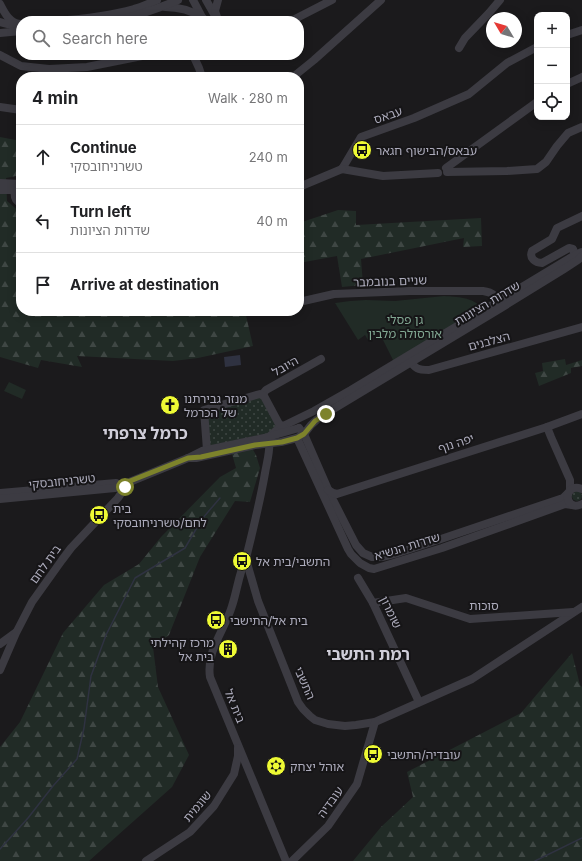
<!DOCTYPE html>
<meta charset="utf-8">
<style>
:root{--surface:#fff;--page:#f6f6f6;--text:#202124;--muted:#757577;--line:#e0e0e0}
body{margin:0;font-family:Inter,"Noto Sans Hebrew",sans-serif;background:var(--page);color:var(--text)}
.controls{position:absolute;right:12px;top:12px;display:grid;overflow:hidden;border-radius:8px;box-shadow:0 2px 10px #0003}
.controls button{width:36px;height:36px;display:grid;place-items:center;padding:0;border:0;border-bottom:1px solid var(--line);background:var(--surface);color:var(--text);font:20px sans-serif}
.compass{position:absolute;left:486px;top:12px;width:36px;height:36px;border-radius:50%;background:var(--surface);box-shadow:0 2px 10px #0003;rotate:308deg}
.stop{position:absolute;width:12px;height:12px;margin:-9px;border:3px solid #7d832b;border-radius:50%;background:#fff}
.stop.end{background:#7d832b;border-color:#fff;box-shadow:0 1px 4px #0008}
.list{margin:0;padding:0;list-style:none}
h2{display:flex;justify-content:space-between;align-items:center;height:52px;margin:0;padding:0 16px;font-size:17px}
h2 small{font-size:13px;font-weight:400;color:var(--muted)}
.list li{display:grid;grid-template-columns:26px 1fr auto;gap:12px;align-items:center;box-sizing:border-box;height:64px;padding:0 16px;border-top:1px solid var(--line)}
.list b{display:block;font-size:15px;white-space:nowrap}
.list p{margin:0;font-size:13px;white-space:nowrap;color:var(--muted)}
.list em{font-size:13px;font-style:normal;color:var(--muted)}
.icon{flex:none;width:22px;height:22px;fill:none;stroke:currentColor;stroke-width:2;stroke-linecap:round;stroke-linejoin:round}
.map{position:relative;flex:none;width:582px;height:861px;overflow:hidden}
.search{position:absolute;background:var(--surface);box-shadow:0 2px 10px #0003;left:16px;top:16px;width:288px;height:44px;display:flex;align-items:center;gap:10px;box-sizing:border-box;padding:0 14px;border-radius:16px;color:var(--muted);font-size:15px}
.panel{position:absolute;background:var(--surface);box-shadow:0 2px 10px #0003;left:16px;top:72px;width:288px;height:244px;border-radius:16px}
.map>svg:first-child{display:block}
</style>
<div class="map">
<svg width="582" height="861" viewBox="0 0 582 861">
<defs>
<pattern id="forest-firs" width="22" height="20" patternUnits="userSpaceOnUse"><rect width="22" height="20" fill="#212b26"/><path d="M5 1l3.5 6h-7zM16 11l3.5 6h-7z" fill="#3f4744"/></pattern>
<pattern id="garden-dots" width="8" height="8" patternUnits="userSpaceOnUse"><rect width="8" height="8" fill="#212b26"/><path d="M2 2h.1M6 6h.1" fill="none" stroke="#3f4744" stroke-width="1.8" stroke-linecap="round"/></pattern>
</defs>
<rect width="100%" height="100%" fill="#1b1a1c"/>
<g fill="url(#forest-firs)">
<path d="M 0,137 L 21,141 L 21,175 L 6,178 L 7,201 L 21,213 L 21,311 L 245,311 L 253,346 L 198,358 L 173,361 L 77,356 L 82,367 L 41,360 L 38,368 L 0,357 Z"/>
<path d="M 338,210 L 356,211 L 356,225 L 481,218 L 482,246 L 463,247 L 464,238 L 361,259 L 363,285 L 342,287 L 337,256 L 299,263 L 299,223 Z"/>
<path d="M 565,359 L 566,365 L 582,360 L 582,366 L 571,368 L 571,373 L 539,386 L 535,373 L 543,371 L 542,363 Z"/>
<path d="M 252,448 L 256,455 L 260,468 L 250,502 L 235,501 L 200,557 L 169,635 L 153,647 L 158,687 L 189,755 L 172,787 L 99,852 L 89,861 L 0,861 L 0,747 L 20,722 L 63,633 L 104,585 L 139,564 L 161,537 L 220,477 L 236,468 L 232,454 Z"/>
<path d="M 572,653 L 580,685 L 582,687 L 582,861 L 353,861 L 381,827 L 413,797 L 407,772 L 521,713 Z"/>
</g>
<g fill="#212b26">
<path d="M 444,296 C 457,297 473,297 482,308 L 394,362 L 379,332 L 368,340 L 365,335 L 358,340 L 335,303 L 350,301 L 366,300 L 395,301 Z"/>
<path d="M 9,382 L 26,390 L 22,399 L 4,391 Z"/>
</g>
<g fill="url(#garden-dots)">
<path d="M 262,396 L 278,427 L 269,433 L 208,446 L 206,412 Z"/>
<circle cx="577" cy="496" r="5"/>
</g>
<path fill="#2f3241" d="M 240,355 L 241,365 L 225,367 L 224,357 Z"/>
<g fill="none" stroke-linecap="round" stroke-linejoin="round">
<g stroke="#2f3241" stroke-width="1.5">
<path d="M 0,849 L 28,818 L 53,786 L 77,759 L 84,728 L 91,676 L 106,635 L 135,578 L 185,548 L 202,519 L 220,498"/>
<path d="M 535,861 L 582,838"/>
</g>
<g stroke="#3c3b42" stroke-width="8">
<path d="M 193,0 L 202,17"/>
<path d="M 206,0 L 218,21"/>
<path d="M 0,4 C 5,14 10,23 20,24"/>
<path d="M 165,7 C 178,7 191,10 203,18"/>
<path d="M 217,17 L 215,11 L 218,0"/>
<path d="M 56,21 C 82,19 109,16 134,9 C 142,7 150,3 157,0"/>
<path d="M 112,21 C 135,17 157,9 178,0"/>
<path d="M 291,21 L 332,0"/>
<path d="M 0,22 L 7,24 L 16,24"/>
<path d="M 0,33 L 21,31"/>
<path d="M 567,35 L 582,30"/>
<path d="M 459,48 L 465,38 L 489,13 L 500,0"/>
<path d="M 0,55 L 21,66 L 49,69 L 87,67 L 147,55"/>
<path d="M 193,55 L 199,68 L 202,77"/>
<path d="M 293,77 L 314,60 L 381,0"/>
<path d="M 567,84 L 582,77"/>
<path d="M 0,107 L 21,110"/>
<path d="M 446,168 L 537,102"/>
<path d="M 342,169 L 361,137 L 414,118 L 469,94 L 507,63 L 537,47"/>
<path d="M 342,169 L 383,176 L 438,173"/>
<path d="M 447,172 L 507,171 L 537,169 L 546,162 L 557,146 L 568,133 L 582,127"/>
<path d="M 0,183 L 21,184"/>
<path d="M 21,184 C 13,188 12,200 21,203"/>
<path d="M 299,187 L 342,169"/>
<path d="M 0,190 L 12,190 L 15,192"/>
<path d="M 575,255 L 573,249 L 569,248 L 542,263 C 535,263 529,258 532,251 L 552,239 L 557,228 L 582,216"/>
<path d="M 299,302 L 334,294 L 410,291 L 483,291 C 492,292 498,296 500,306"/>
<path d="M 250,312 L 256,311"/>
<path d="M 409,359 C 415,369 418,370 429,370 L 582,327"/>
<path d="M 262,395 L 266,390 L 321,359"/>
<path d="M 547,427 L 551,437 L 570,480 L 570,490"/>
<path d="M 299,428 L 304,434 L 331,496 L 356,545 L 363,553 L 372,557 L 382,557 L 398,553 L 438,540 L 563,498 L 568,493"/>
<path d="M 269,437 C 271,449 267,461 265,473 C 260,502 253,530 246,558 L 247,563 L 258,601 L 298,702 L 303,709 L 310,716 L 315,720 L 328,724 L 345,726 L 356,725 L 375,722 L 472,679 L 582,607"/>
<path d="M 269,437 L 279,428 L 314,411 L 351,390 L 575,255 L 582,252"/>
<path d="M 297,438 L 348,549 L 351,554 L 360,563 L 369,568 L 374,569 L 442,548 L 565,504 L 572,505"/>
<path d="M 208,453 L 207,450 L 204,410 L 260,394 L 264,396 L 279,424 L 283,426"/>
<path d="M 188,458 L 196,458 L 255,445 L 281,442 L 297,438 L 304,434 L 311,425 L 320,417 L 501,308 L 564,269 L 578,260 L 582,256"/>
<path d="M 582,489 C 563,481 563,513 582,504"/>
<path d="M 328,490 L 333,493 L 337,494 L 547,427 L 582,414"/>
<path d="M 0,493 L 116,483"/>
<path d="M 0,499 L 115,488 L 188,458 L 202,451 L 264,438 L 299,428"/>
<path d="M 246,558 C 239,573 237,591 232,606 C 225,630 206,650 210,677 L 286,861"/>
<path d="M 358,578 L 373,603 L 419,702"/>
<path d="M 373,603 L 406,598 L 470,619 L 573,612"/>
<path d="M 0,644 L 15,633"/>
<path d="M 0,670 L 16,633 L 32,602 L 62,560 L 71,548 L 118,498 L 124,489 L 125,483"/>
<path d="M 146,861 L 190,832 L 214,806 L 234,774 L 238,756 L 238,748"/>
<path d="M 292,861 L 328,826 L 357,784 L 375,722"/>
</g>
</g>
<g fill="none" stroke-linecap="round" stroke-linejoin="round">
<path stroke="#7d832b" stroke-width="5" d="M 125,487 L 125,483 L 188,458 L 201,457 L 255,445 L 282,442 L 297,438 L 304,434 L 315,421 L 326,414"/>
</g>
<defs>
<symbol id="bus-disc" viewBox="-11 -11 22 22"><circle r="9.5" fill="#eefa34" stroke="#161517"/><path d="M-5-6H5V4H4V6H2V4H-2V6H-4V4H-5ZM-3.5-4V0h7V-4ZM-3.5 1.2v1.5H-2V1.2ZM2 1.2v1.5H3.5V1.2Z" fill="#111"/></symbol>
<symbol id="church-disc" viewBox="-11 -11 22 22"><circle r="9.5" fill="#eefa34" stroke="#161517"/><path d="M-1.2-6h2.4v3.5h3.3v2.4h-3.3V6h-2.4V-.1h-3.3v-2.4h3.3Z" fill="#111"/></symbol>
<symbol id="building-disc" viewBox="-11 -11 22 22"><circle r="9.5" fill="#eefa34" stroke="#161517"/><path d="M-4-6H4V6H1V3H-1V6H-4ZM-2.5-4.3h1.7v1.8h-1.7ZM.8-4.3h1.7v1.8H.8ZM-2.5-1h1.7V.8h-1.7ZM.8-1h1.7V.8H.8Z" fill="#111"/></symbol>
<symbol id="synagogue-disc" viewBox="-11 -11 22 22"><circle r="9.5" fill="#eefa34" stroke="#161517"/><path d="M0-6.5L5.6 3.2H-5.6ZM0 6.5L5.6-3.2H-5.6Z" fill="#111"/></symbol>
</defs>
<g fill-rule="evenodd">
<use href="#bus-disc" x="351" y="139" width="22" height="22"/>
<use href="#church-disc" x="159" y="394" width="22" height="22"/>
<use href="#bus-disc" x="88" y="504" width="22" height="22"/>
<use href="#bus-disc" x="231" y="550" width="22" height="22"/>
<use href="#bus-disc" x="205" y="609" width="22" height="22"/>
<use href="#building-disc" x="217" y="638" width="22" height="22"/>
<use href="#bus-disc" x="362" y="743" width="22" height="22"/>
<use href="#synagogue-disc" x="265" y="755" width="22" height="22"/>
</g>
<g text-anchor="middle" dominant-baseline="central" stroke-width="4" stroke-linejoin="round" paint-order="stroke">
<g font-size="12" fill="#adacbc" stroke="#161517">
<text transform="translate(388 115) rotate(-19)">עבאס</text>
<text transform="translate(390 281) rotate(-2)">שניים בנובמבר</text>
<text transform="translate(487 303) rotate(-31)">שדרות הציונות</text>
<text transform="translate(489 341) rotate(-15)">הצלבנים</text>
<text transform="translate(285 366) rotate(-29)">היובל</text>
<text transform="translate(456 443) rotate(-18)">יפה נוף</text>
<text transform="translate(62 481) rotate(-6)">טשרניחובסקי</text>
<text transform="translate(407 546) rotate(-17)">שדרות הנשיא</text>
<text transform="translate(45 564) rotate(-54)">בית לחם</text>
<text x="484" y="605">סוכות</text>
<text transform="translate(391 612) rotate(64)">שומרון</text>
<text transform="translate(305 683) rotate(66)">התשבי</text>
<text transform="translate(235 706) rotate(68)">בית אל</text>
<text transform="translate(330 802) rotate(-54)">עובדיה</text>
<text transform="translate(197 806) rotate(-50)">שונמית</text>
</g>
<g font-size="12" fill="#adacbc" stroke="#161517" text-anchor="start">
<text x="376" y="150">עבאס/הבישוף חגאר</text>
<text x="184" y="398">מנזר גבירתנו<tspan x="184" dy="14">של הכרמל</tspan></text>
<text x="113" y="508">בית<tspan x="113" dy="14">לחם/טשרניחובסקי</tspan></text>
<text x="256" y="561">התשבי/בית אל</text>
<text x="230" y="620">בית אל/התישבי</text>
<text x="214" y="642" text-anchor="end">מרכז קהילתי<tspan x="214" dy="14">בית אל</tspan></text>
<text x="387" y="754">עובדיה/התשבי</text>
<text x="290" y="766">אוהל יצחק</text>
</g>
<g font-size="12" fill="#82a893" stroke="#161517">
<text x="405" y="319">גן פסלי<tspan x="405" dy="14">אורסולה מלבין</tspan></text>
</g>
<g font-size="16" font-weight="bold" fill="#cfcdd8" stroke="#161517">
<text x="145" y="433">כרמל צרפתי</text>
<text x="368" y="654">רמת התשבי</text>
</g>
</g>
</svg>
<div class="controls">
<button>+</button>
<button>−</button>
<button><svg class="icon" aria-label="locate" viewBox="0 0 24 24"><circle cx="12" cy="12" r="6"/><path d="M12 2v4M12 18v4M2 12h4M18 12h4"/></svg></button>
</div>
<svg class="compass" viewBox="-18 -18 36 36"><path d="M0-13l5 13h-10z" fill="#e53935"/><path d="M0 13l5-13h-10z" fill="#757577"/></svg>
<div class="stop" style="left:125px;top:487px"></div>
<div class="stop end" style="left:326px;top:414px"></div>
<div class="search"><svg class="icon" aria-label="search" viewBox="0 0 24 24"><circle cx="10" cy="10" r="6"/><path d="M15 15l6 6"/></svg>Search here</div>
<section class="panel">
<h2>4 min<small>Walk · 280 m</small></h2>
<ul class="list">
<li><svg class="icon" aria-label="ahead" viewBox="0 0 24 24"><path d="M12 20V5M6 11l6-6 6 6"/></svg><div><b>Continue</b><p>טשרניחובסקי</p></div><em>240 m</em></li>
<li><svg class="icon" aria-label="left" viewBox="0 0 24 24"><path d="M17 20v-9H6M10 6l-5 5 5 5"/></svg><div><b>Turn left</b><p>שדרות הציונות</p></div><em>40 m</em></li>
<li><svg class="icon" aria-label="arrive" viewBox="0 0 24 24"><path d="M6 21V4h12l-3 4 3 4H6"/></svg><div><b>Arrive at destination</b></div></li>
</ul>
</section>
</div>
